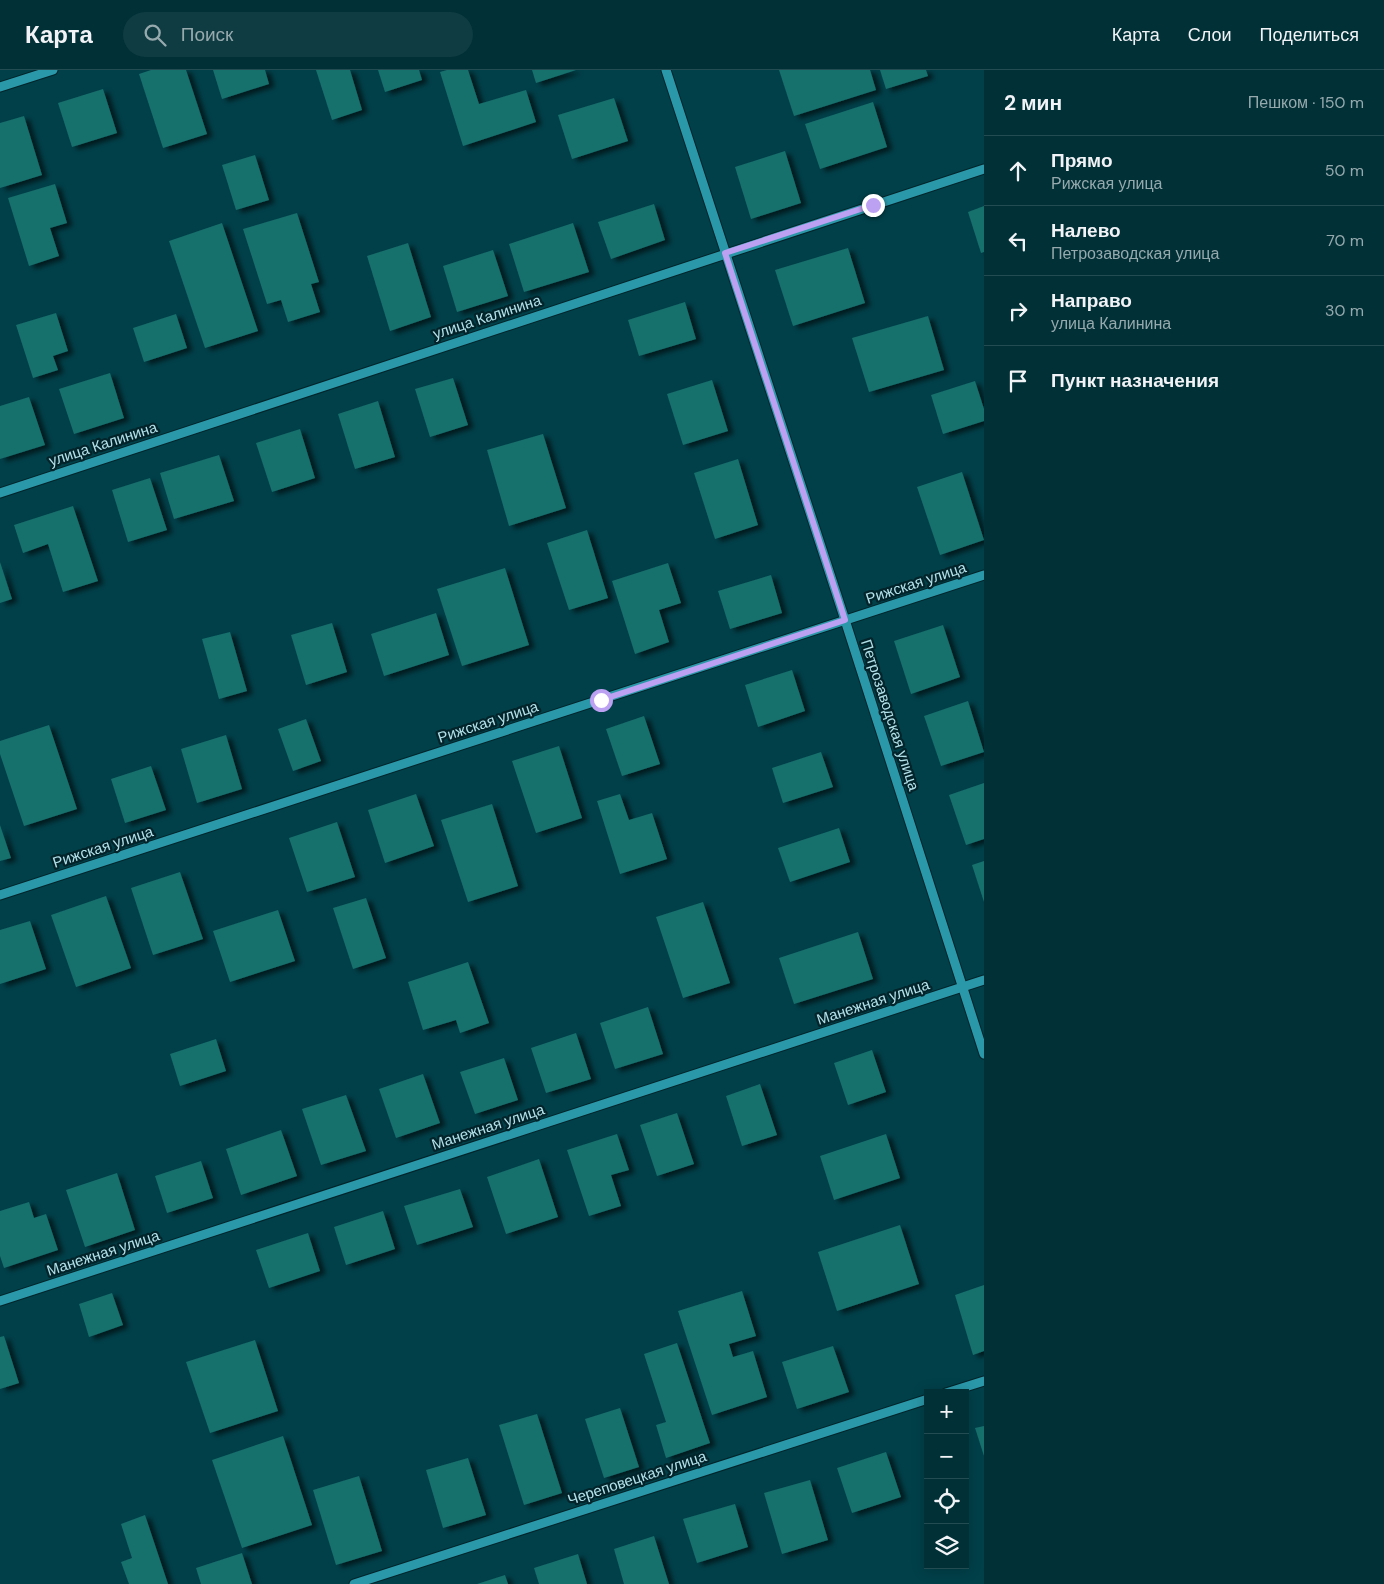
<!DOCTYPE html>
<html lang="ru">
<meta charset="utf-8">
<style>
:root{--surface:#013037;--page:#0f3c42;--text:#f1f3f6;--muted:#96a9ad;--line:#234b52}
body{margin:0;font-family:"DM Sans",sans-serif;background:var(--page);color:var(--text)}
.controls{position:absolute;right:15px;bottom:15px;display:grid;overflow:hidden;border-radius:0px;box-shadow:0 2px 12px #0003}
.controls button{width:45px;height:45px;display:grid;place-items:center;padding:0;border:0;border-bottom:1px solid var(--line);background:var(--surface);color:var(--text);font:25px sans-serif}
.stop{position:absolute;width:15px;height:15px;margin:-11px;border:4px solid #bca0f2;border-radius:50%;background:#fff}
.stop.end{background:#bca0f2;border-color:#fff;box-shadow:0 1px 5px #0008}
.list{margin:0;padding:0;list-style:none}
h2{display:flex;justify-content:space-between;align-items:center;height:65px;margin:0;padding:0 20px;font-size:21px}
h2 small{font-size:16px;font-weight:400;color:var(--muted)}
.list li{display:grid;grid-template-columns:32px 1fr auto;gap:15px;align-items:center;box-sizing:border-box;height:70px;padding:0 20px;border-top:1px solid var(--line)}
.list b{display:block;font-size:19px;white-space:nowrap}
.list p{margin:0;font-size:16px;white-space:nowrap;color:var(--muted)}
.list em{font-size:16px;font-style:normal;color:var(--muted)}
.icon{flex:none;width:28px;height:28px;fill:none;stroke:currentColor;stroke-width:2;stroke-linecap:round;stroke-linejoin:round}
.map{position:relative;flex:none;width:984px;height:1514px;overflow:hidden}
header{display:flex;align-items:center;gap:30px;box-sizing:border-box;height:70px;padding:0 25px;background:var(--surface);border-bottom:1px solid var(--line)}
header strong{font-size:24px}
nav{display:flex;gap:28px;margin-inline-start:auto;font-size:18px}
.search{width:350px;height:45px;background:var(--page);display:flex;align-items:center;gap:12px;box-sizing:border-box;padding:0 18px;border-radius:28px;color:var(--muted);font-size:19px}
main{display:flex}
aside{flex:1;background:var(--surface)}
.map>svg:first-child{display:block}
</style>
<header>
<strong>Карта</strong>
<div class="search"><svg class="icon" aria-label="search" viewBox="0 0 24 24"><circle cx="10" cy="10" r="6"/><path d="M15 15l6 6"/></svg>Поиск</div>
<nav><a>Карта</a><a>Слои</a><a>Поделиться</a></nav>
</header>
<main>
<div class="map">
<svg width="984" height="1514" viewBox="0 0 984 1514">
<defs>
<filter id="shadow"><feDropShadow dx="5.5" dy="3" stdDeviation="2.5" flood-color="#0009"/></filter>
</defs>
<rect width="100%" height="100%" fill="#014049"/>
<g fill="#186f6c" filter="url(#shadow)">
<path d="M 151,0 L 186,0 L 207,64 L 163,78 L 139,4 Z"/>
<path d="M 213,0 L 265,0 L 269,14 L 222,29 Z"/>
<path d="M 316,0 L 350,0 L 362,40 L 332,50 Z"/>
<path d="M 378,0 L 419,0 L 422,10 L 385,22 Z"/>
<path d="M 447,0 L 468,0 L 479,34 L 526,20 L 536,52 L 463,76 L 440,2 Z"/>
<path d="M 532,0 L 576,0 L 536,13 Z"/>
<path d="M 779,0 L 870,0 L 876,20 L 794,46 Z"/>
<path d="M 880,0 L 926,0 L 928,6 L 886,19 Z"/>
<path d="M 103,19 L 117,63 L 72,77 L 58,33 Z"/>
<path d="M 614,28 L 628,71 L 572,89 L 558,45 Z"/>
<path d="M 873,32 L 887,77 L 820,99 L 805,54 Z"/>
<path d="M 24,46 L 42,105 L 0,118 L 0,53 Z"/>
<path d="M 785,81 L 801,133 L 751,149 L 735,97 Z"/>
<path d="M 255,85 L 269,130 L 236,140 L 222,95 Z"/>
<path d="M 55,114 L 67,153 L 50,158 L 59,186 L 29,196 L 8,128 Z"/>
<path d="M 654,134 L 665,170 L 611,189 L 598,152 Z"/>
<path d="M 984,136 L 984,182 L 981,183 L 968,142 Z"/>
<path d="M 297,143 L 319,212 L 311,214 L 320,242 L 288,252 L 281,230 L 267,234 L 243,159 Z"/>
<path d="M 222,153 L 258,261 L 205,278 L 169,171 Z"/>
<path d="M 573,153 L 589,202 L 524,222 L 509,174 Z"/>
<path d="M 408,173 L 431,247 L 390,261 L 367,186 Z"/>
<path d="M 848,178 L 865,233 L 793,256 L 775,200 Z"/>
<path d="M 493,180 L 508,226 L 457,242 L 443,196 Z"/>
<path d="M 685,232 L 696,269 L 639,286 L 628,250 Z"/>
<path d="M 56,243 L 68,281 L 53,286 L 58,300 L 33,308 L 16,255 Z"/>
<path d="M 176,244 L 187,278 L 144,292 L 133,258 Z"/>
<path d="M 928,246 L 944,300 L 869,322 L 852,268 Z"/>
<path d="M 110,303 L 124,348 L 74,364 L 59,319 Z"/>
<path d="M 453,308 L 468,355 L 430,367 L 415,319 Z"/>
<path d="M 712,310 L 728,361 L 683,375 L 667,324 Z"/>
<path d="M 975,311 L 984,339 L 984,351 L 943,364 L 931,325 Z"/>
<path d="M 29,327 L 45,375 L 0,389 L 0,336 Z"/>
<path d="M 378,331 L 395,387 L 355,399 L 338,344 Z"/>
<path d="M 300,359 L 315,408 L 272,422 L 256,373 Z"/>
<path d="M 543,364 L 566,438 L 509,456 L 487,380 Z"/>
<path d="M 219,385 L 234,431 L 174,449 L 160,403 Z"/>
<path d="M 738,389 L 758,455 L 715,469 L 694,403 Z"/>
<path d="M 962,402 L 984,470 L 940,485 L 917,417 Z"/>
<path d="M 150,408 L 167,460 L 128,472 L 112,420 Z"/>
<path d="M 73,436 L 98,511 L 63,522 L 48,474 L 23,483 L 14,455 Z"/>
<path d="M 587,460 L 608,528 L 569,540 L 547,473 Z"/>
<path d="M 0,492 L 12,529 L 0,533 Z"/>
<path d="M 668,493 L 681,533 L 659,540 L 669,572 L 635,584 L 612,511 Z"/>
<path d="M 505,498 L 529,575 L 462,596 L 437,519 Z"/>
<path d="M 771,505 L 782,543 L 730,559 L 718,521 Z"/>
<path d="M 436,543 L 449,585 L 384,606 L 371,564 Z"/>
<path d="M 332,553 L 347,602 L 306,615 L 291,565 Z"/>
<path d="M 943,555 L 960,607 L 911,624 L 894,571 Z"/>
<path d="M 230,562 L 247,621 L 219,629 L 202,569 Z"/>
<path d="M 792,600 L 805,641 L 758,657 L 745,615 Z"/>
<path d="M 968,631 L 984,682 L 941,696 L 924,646 Z"/>
<path d="M 644,646 L 660,694 L 622,706 L 606,659 Z"/>
<path d="M 306,649 L 321,691 L 293,701 L 278,659 Z"/>
<path d="M 49,655 L 77,739 L 24,756 L 0,684 L 0,671 Z"/>
<path d="M 226,665 L 242,719 L 197,733 L 181,679 Z"/>
<path d="M 559,676 L 582,748 L 536,763 L 512,691 Z"/>
<path d="M 821,682 L 833,717 L 783,733 L 772,698 Z"/>
<path d="M 151,696 L 166,740 L 125,753 L 111,709 Z"/>
<path d="M 984,713 L 984,769 L 966,775 L 949,725 Z"/>
<path d="M 416,724 L 434,776 L 385,793 L 368,740 Z"/>
<path d="M 620,724 L 629,750 L 652,743 L 667,789 L 620,804 L 597,731 Z"/>
<path d="M 492,734 L 518,816 L 468,832 L 441,750 Z"/>
<path d="M 337,752 L 355,807 L 307,822 L 289,768 Z"/>
<path d="M 0,755 L 11,788 L 0,791 Z"/>
<path d="M 839,758 L 850,792 L 790,812 L 778,778 Z"/>
<path d="M 984,791 L 984,832 L 972,795 Z"/>
<path d="M 180,802 L 203,869 L 153,885 L 131,818 Z"/>
<path d="M 106,826 L 131,898 L 76,917 L 51,845 Z"/>
<path d="M 366,828 L 386,888 L 353,899 L 333,838 Z"/>
<path d="M 703,832 L 730,913 L 683,928 L 656,847 Z"/>
<path d="M 278,840 L 295,891 L 230,912 L 213,861 Z"/>
<path d="M 30,851 L 46,899 L 0,914 L 0,860 Z"/>
<path d="M 858,862 L 873,909 L 794,934 L 779,888 Z"/>
<path d="M 468,892 L 489,953 L 460,963 L 456,950 L 423,960 L 408,912 Z"/>
<path d="M 648,937 L 663,984 L 615,999 L 600,953 Z"/>
<path d="M 576,963 L 591,1009 L 546,1023 L 531,978 Z"/>
<path d="M 216,969 L 226,1001 L 180,1016 L 170,984 Z"/>
<path d="M 872,980 L 886,1022 L 848,1035 L 834,993 Z"/>
<path d="M 504,988 L 518,1030 L 475,1044 L 460,1002 Z"/>
<path d="M 423,1004 L 440,1053 L 396,1068 L 379,1019 Z"/>
<path d="M 760,1014 L 777,1065 L 742,1076 L 726,1026 Z"/>
<path d="M 346,1025 L 366,1081 L 321,1095 L 302,1039 Z"/>
<path d="M 677,1043 L 694,1094 L 657,1106 L 640,1055 Z"/>
<path d="M 281,1060 L 297,1106 L 241,1125 L 226,1079 Z"/>
<path d="M 617,1064 L 629,1100 L 611,1105 L 621,1136 L 589,1146 L 567,1080 Z"/>
<path d="M 886,1064 L 900,1108 L 834,1130 L 820,1086 Z"/>
<path d="M 539,1089 L 558,1147 L 506,1164 L 487,1107 Z"/>
<path d="M 201,1091 L 213,1128 L 167,1143 L 155,1106 Z"/>
<path d="M 117,1103 L 135,1160 L 85,1177 L 66,1120 Z"/>
<path d="M 460,1119 L 473,1157 L 417,1175 L 404,1136 Z"/>
<path d="M 29,1132 L 34,1148 L 46,1144 L 58,1180 L 4,1198 L 0,1186 L 0,1141 Z"/>
<path d="M 383,1141 L 395,1179 L 346,1195 L 334,1157 Z"/>
<path d="M 900,1155 L 919,1214 L 837,1241 L 818,1182 Z"/>
<path d="M 308,1163 L 320,1201 L 269,1218 L 256,1180 Z"/>
<path d="M 984,1215 L 984,1281 L 973,1285 L 955,1225 Z"/>
<path d="M 742,1221 L 756,1266 L 729,1274 L 733,1287 L 753,1281 L 767,1327 L 712,1345 L 678,1241 Z"/>
<path d="M 112,1223 L 123,1255 L 89,1267 L 79,1234 Z"/>
<path d="M 4,1266 L 19,1313 L 0,1319 L 0,1267 Z"/>
<path d="M 255,1270 L 278,1341 L 210,1363 L 186,1292 Z"/>
<path d="M 677,1273 L 710,1373 L 666,1388 L 656,1355 L 666,1352 L 644,1284 Z"/>
<path d="M 833,1276 L 849,1322 L 797,1339 L 782,1292 Z"/>
<path d="M 620,1338 L 639,1397 L 604,1408 L 585,1349 Z"/>
<path d="M 537,1344 L 562,1423 L 524,1435 L 499,1355 Z"/>
<path d="M 984,1356 L 984,1386 L 975,1358 Z"/>
<path d="M 283,1366 L 312,1455 L 242,1478 L 212,1390 Z"/>
<path d="M 886,1382 L 901,1427 L 852,1443 L 837,1398 Z"/>
<path d="M 468,1388 L 486,1445 L 443,1458 L 426,1400 Z"/>
<path d="M 359,1406 L 382,1481 L 336,1495 L 313,1420 Z"/>
<path d="M 810,1410 L 828,1470 L 782,1484 L 764,1423 Z"/>
<path d="M 735,1434 L 748,1477 L 697,1493 L 683,1449 Z"/>
<path d="M 145,1445 L 168,1514 L 129,1514 L 121,1492 L 132,1488 L 121,1454 Z"/>
<path d="M 654,1466 L 669,1514 L 624,1514 L 614,1479 Z"/>
<path d="M 242,1483 L 252,1514 L 201,1514 L 196,1498 Z"/>
<path d="M 578,1484 L 587,1514 L 539,1514 L 534,1498 Z"/>
<path d="M 505,1505 L 508,1514 L 477,1514 Z"/>
</g>
<g fill="none" stroke-linecap="round" stroke-linejoin="round">
<defs>
<g id="minor">
<path d="M 666,0 L 845,550 L 984,984"/>
<path d="M 0,17 L 53,0"/>
<path d="M 0,423 L 984,99"/>
<path d="M 0,825 L 984,505"/>
<path d="M 0,1231 L 984,910"/>
<path d="M 946,1323 L 984,1311"/>
<path d="M 354,1514 L 928,1329"/>
</g>
</defs>
<use href="#minor" stroke="#02242a" stroke-width="11"/>
<use href="#minor" stroke="#2a98a9" stroke-width="9"/>
</g>
<g fill="none" stroke-linecap="round" stroke-linejoin="round">
<path stroke="#bca0f2" stroke-width="6" d="M 601,630 L 845,550 L 725,183 L 873,135"/>
</g>
<g text-anchor="middle" dominant-baseline="central" stroke-width="4.5" stroke-linejoin="round" paint-order="stroke">
<g font-size="15" fill="#b3e1ea" stroke="#02242a">
<text transform="translate(487 247) rotate(-18)">улица Калинина</text>
<text transform="translate(103 374) rotate(-18)">улица Калинина</text>
<text transform="translate(916 513) rotate(-18)">Рижская улица</text>
<text transform="translate(890 645) rotate(72)">Петрозаводская улица</text>
<text transform="translate(488 652) rotate(-18)">Рижская улица</text>
<text transform="translate(103 777) rotate(-18)">Рижская улица</text>
<text transform="translate(873 932) rotate(-18)">Манежная улица</text>
<text transform="translate(488 1057) rotate(-18)">Манежная улица</text>
<text transform="translate(103 1183) rotate(-18)">Манежная улица</text>
<text transform="translate(637 1408) rotate(-18)">Череповецкая улица</text>
</g>
</g>
</svg>
<div class="controls">
<button>+</button>
<button>−</button>
<button><svg class="icon" aria-label="locate" viewBox="0 0 24 24"><circle cx="12" cy="12" r="6"/><path d="M12 2v4M12 18v4M2 12h4M18 12h4"/></svg></button>
<button><svg class="icon" aria-label="layers" viewBox="0 0 24 24"><path d="M12 4l9 5-9 5-9-5zM3 14l9 5 9-5"/></svg></button>
</div>
<div class="stop" style="left:601px;top:630px"></div>
<div class="stop end" style="left:873px;top:135px"></div>
</div>
<aside>
<h2>2 мин<small>Пешком · 150 m</small></h2>
<ul class="list">
<li><svg class="icon" aria-label="ahead" viewBox="0 0 24 24"><path d="M12 20V5M6 11l6-6 6 6"/></svg><div><b>Прямо</b><p>Рижская улица</p></div><em>50 m</em></li>
<li><svg class="icon" aria-label="left" viewBox="0 0 24 24"><path d="M17 20v-9H6M10 6l-5 5 5 5"/></svg><div><b>Налево</b><p>Петрозаводская улица</p></div><em>70 m</em></li>
<li><svg class="icon" aria-label="right" viewBox="0 0 24 24"><path d="M7 20v-9h11M14 6l5 5-5 5"/></svg><div><b>Направо</b><p>улица Калинина</p></div><em>30 m</em></li>
<li><svg class="icon" aria-label="arrive" viewBox="0 0 24 24"><path d="M6 21V4h12l-3 4 3 4H6"/></svg><div><b>Пункт назначения</b></div></li>
</ul>
</aside>
</main>
